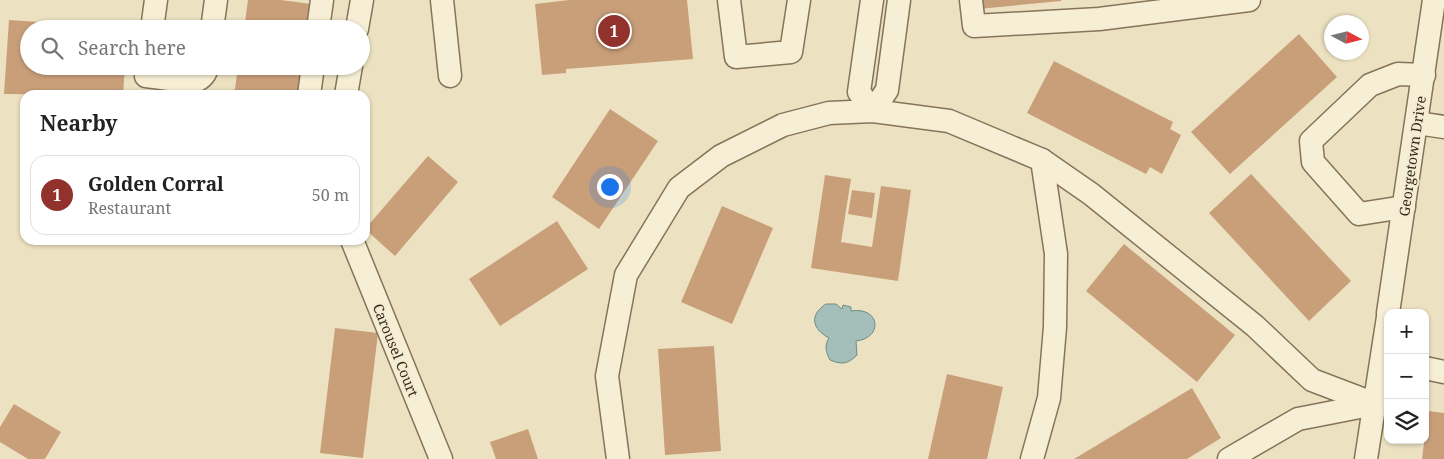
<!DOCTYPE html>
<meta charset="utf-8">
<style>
:root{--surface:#fff;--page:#f6f6f6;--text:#222;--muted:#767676;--line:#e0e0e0;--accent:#92322d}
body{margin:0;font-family:"Noto Serif",serif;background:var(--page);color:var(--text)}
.controls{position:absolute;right:15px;bottom:15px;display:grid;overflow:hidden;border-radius:10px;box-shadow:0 1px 4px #0004}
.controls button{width:45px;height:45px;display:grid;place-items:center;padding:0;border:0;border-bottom:1px solid var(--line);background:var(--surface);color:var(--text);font:25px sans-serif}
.compass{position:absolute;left:1324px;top:15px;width:45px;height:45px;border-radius:50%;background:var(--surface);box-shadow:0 1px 4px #0004;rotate:97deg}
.you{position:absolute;left:609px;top:186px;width:18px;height:18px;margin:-12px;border:4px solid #fff;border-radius:50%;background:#1a73e8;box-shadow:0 0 0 8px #1a73e833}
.badge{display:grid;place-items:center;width:32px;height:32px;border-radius:50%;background:var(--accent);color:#fff;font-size:16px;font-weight:700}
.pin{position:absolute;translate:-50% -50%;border:2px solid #fff;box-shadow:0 1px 5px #0006}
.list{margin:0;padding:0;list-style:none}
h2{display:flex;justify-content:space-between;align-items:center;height:65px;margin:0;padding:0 20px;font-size:21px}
h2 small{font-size:16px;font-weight:400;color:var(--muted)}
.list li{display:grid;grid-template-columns:32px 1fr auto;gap:15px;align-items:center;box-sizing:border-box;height:80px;margin:0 10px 10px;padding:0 10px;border:1px solid var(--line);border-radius:15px}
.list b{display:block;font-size:19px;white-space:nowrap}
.list p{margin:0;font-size:16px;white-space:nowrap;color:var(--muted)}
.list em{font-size:16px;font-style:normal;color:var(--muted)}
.icon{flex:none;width:28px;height:28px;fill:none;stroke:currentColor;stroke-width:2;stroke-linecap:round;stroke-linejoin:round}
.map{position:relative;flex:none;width:1444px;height:459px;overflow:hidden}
.search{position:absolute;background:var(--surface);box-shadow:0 1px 4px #0004;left:20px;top:20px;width:350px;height:55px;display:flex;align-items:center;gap:12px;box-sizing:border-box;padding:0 18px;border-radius:28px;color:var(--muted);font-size:19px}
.panel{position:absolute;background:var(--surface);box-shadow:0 1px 4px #0004;left:20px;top:90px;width:350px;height:155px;border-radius:15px}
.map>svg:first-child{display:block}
</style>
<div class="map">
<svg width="1444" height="459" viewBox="0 0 1444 459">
<rect width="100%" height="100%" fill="#ece2c2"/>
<path fill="#a4bfb9" stroke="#6c8c86" d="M 826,304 L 836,304 L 842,309 L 843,305 L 851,307 L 851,311 C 880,306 884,338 856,341 L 857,355 C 848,364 842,365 830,360 C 826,352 824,346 829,338 C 812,329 809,315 826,304 Z"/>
<g fill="#c99f7a">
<path d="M 248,0 L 281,0 L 319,5 L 316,29 L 244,29 Z"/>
<path d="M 569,0 L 687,0 L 693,59 L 566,69 L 566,73 L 542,75 L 535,4 Z"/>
<path d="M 977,0 L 1061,0 L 1061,1 L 978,9 Z"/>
<path d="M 9,20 L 111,27 L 29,29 L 29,66 L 125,66 L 123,95 L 4,94 Z"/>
<path d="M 1299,34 L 1337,77 L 1230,174 L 1191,132 Z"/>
<path d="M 1054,61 L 1173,122 L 1170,129 L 1181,135 L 1162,174 L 1150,167 L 1146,174 L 1027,113 Z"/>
<path d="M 238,66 L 310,66 L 306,95 L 228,95 L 235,89 Z"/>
<path d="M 153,90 L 180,94 L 180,95 L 153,95 Z"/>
<path d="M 610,109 L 658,141 L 599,229 L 552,197 Z"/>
<path d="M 428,156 L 458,182 L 395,256 L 365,229 Z"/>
<path d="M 1251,174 L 1351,281 L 1309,321 L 1209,213 Z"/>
<path d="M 825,175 L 851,179 L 841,242 L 872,247 L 881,186 L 911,190 L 898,281 L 811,268 Z"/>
<path d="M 852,190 L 875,193 L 872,218 L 848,214 Z"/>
<path d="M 722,206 L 773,228 L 732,324 L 681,302 Z"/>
<path d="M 557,221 L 588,269 L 500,326 L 469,279 Z"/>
<path d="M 1124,244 L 1235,335 L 1197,382 L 1086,291 Z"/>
<path d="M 335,328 L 378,333 L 363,458 L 320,453 Z"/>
<path d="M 714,346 L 721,451 L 665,455 L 658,349 Z"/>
<path d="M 947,374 L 1003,387 L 987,459 L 928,459 Z"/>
<path d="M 1192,388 L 1221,438 L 1187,459 L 1074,459 Z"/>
<path d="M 14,404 L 61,432 L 45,459 L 28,459 L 0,442 L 0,427 Z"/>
<path d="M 1428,411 L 1444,413 L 1444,459 L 1422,459 Z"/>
<path d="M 528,429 L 538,459 L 496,459 L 490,442 Z"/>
</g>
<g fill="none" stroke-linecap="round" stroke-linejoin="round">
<defs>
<g id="minor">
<path d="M 442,0 L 450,76"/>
<path d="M 729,0 L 736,57 L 791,52 L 799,0"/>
<path d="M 872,0 L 859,92 L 873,111 L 887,90 L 899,0"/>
<path d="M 971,0 L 974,26 L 1099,19 L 1249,0"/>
<path d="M 152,29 L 156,0"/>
<path d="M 212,29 L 216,0"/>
<path d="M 318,29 L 322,0"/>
<path d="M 357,29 L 362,0"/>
<path d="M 146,76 L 193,82 C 201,79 206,75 207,66"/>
<path d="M 309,95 L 313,66"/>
<path d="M 346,95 L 351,66"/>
<path d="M 1417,123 L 1444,127"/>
<path d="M 1404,207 L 1359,214 L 1313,162 L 1311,141 L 1370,85 L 1398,74 L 1424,75"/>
<path d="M 352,240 L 441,459"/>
<path d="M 1388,313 L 1434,0"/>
<path d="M 1425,368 L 1444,372"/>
<path d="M 618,459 L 607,376 L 626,275 L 679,188 L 721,156 L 783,125 L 829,113 L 873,111 L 949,121 L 1042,160 L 1091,194 L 1255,326 L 1312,380 L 1375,404"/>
<path d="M 1032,459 L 1049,398 L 1055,327 L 1056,254 L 1042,160"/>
<path d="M 1229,459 L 1298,419 L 1375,404"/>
<path d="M 1366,459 L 1388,317"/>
</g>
</defs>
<use href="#minor" stroke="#85745a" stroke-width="25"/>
<use href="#minor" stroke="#f7efd5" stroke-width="22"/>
</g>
<g text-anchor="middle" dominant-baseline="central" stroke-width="4.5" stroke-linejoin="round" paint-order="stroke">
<g font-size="14" fill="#362b1e" stroke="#f4ecd2">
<text transform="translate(1412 156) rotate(-82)">Georgetown Drive</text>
<text transform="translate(396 350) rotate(68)">Carousel Court</text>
</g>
</g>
</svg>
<div class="controls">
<button>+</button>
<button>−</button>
<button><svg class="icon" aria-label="layers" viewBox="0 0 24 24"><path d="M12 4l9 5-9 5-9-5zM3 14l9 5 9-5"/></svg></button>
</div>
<svg class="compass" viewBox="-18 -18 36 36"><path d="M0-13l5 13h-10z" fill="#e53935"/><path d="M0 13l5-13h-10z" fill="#767676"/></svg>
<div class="you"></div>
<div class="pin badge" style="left:614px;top:31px">1</div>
<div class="search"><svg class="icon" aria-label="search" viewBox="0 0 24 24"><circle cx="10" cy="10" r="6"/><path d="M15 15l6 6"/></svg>Search here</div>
<section class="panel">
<h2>Nearby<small></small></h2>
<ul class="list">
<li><span class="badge">1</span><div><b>Golden Corral</b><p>Restaurant</p></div><em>50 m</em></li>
</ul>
</section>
</div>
